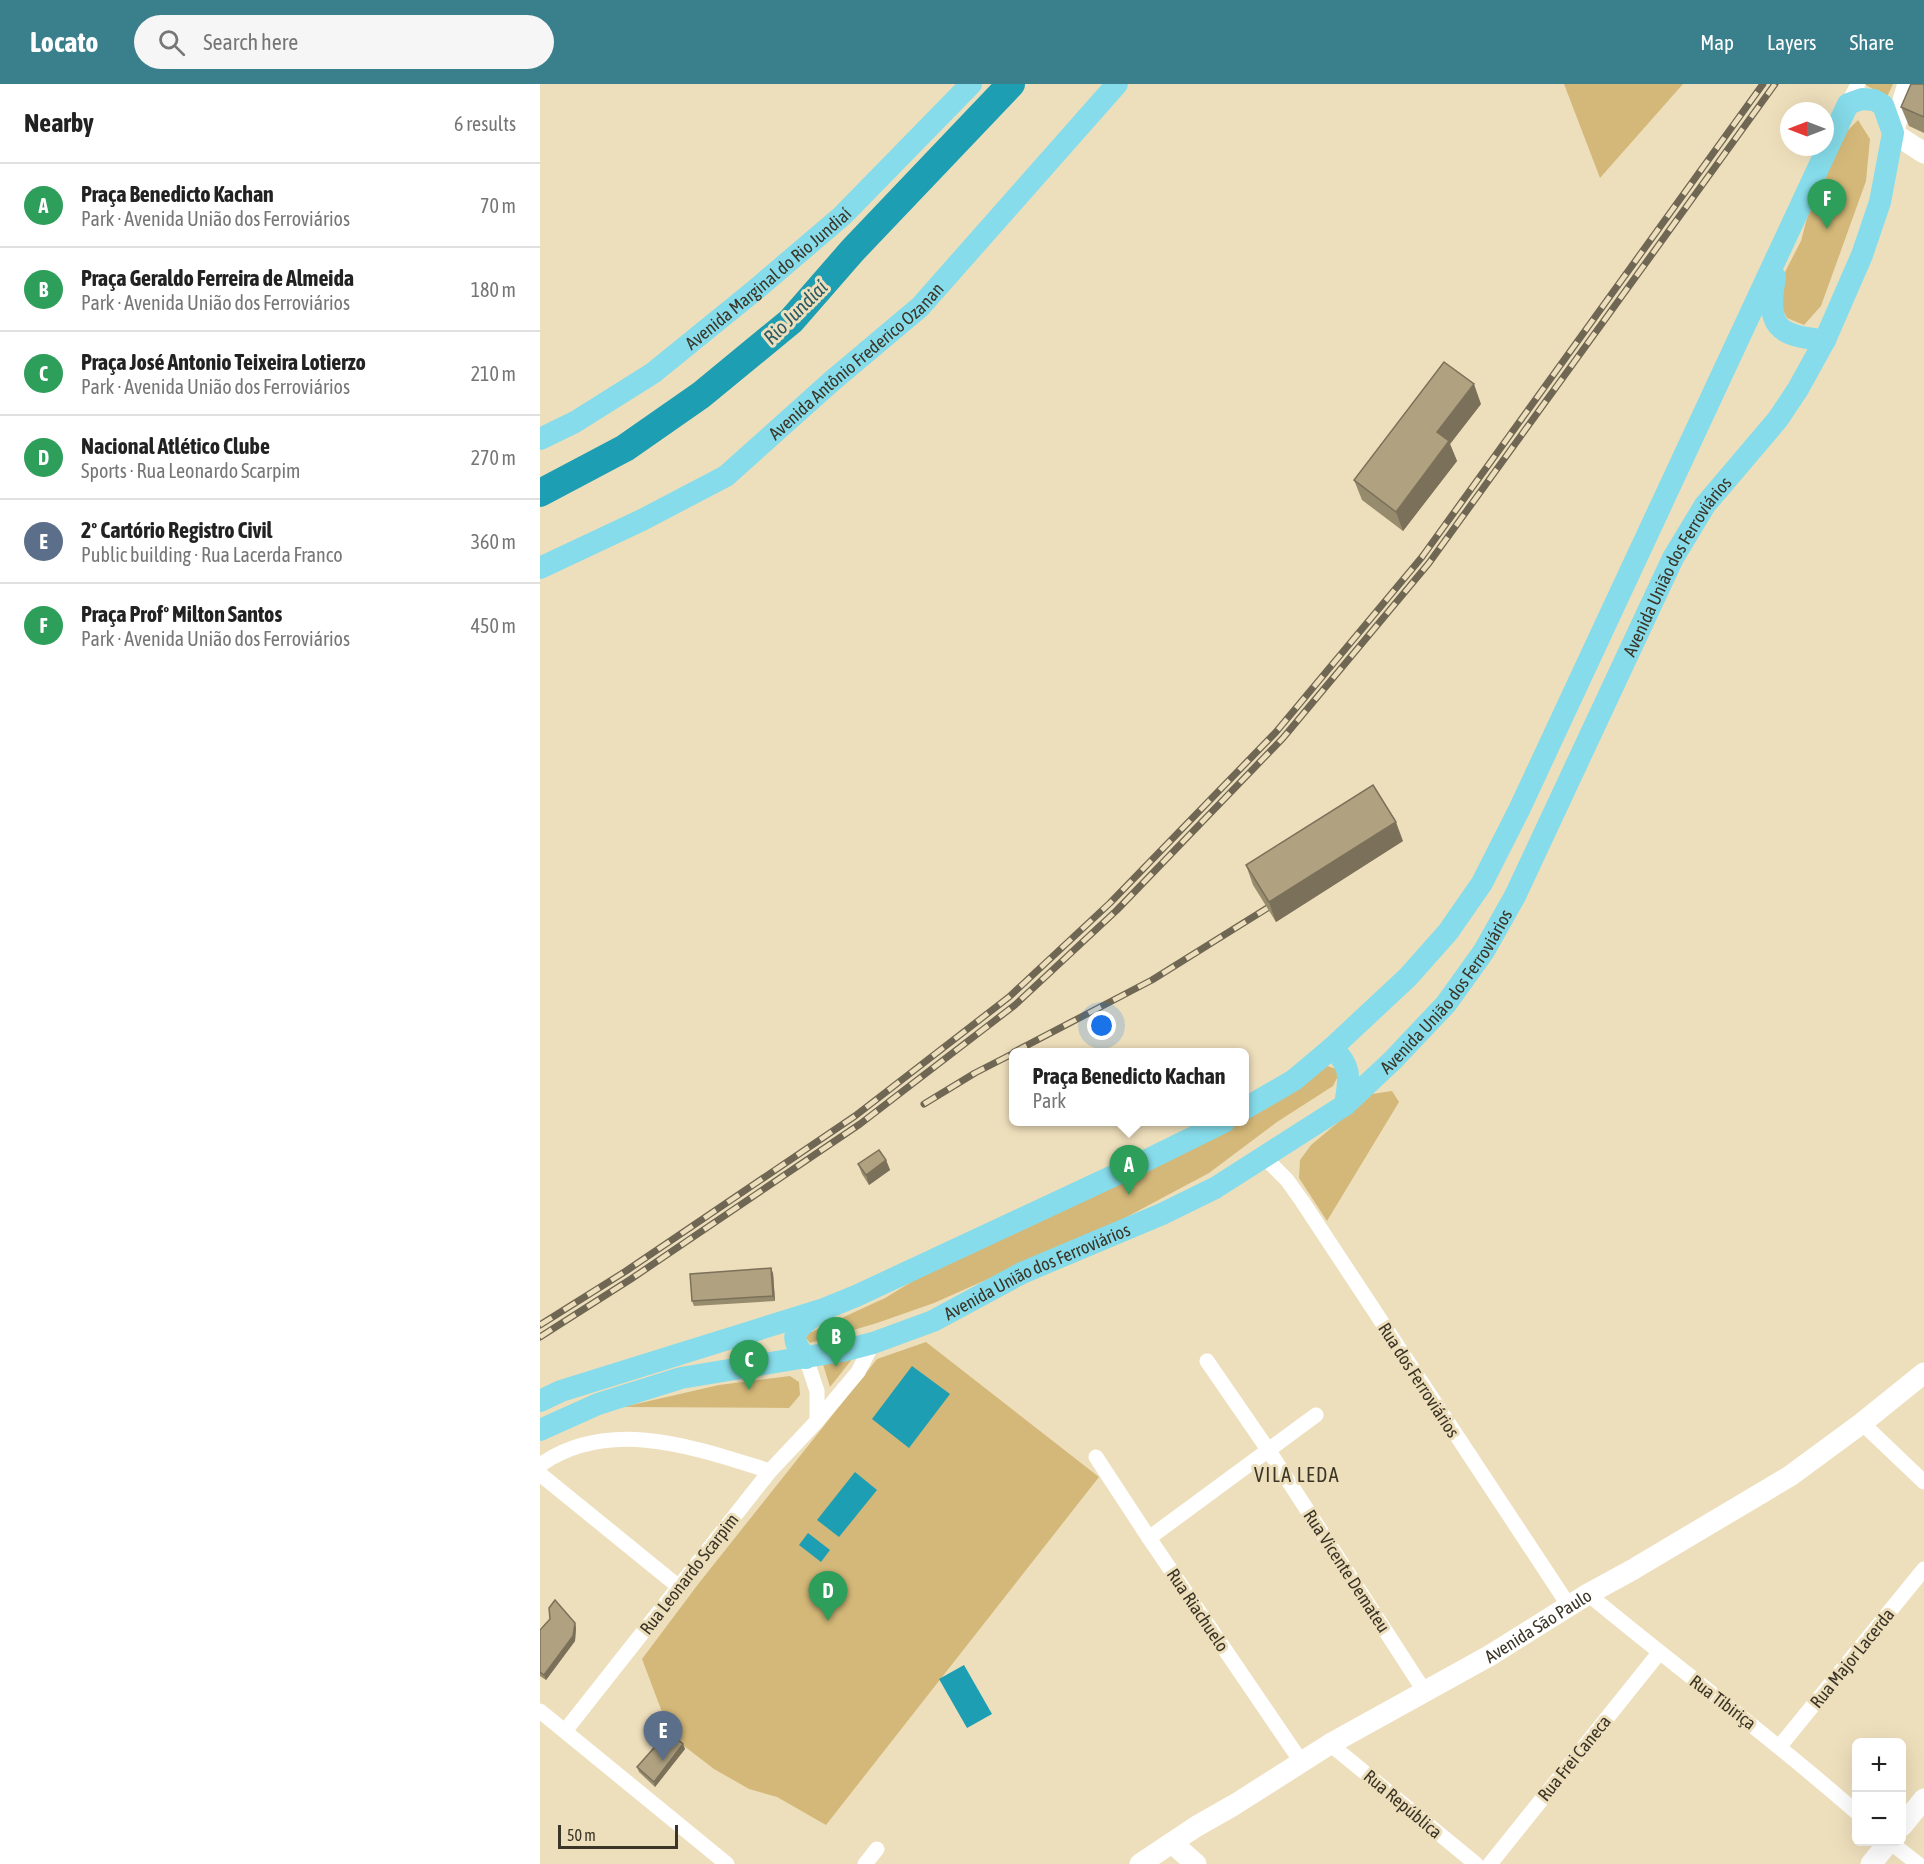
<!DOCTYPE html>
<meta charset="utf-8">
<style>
:root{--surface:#fff;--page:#f6f6f6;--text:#222;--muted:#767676;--line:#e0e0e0;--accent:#3a7f8c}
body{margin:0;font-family:"Asap Condensed",sans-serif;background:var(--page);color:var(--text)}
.controls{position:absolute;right:18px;bottom:18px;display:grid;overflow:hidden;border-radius:9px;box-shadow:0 6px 24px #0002}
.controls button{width:54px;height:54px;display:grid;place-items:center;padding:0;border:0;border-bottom:2px solid var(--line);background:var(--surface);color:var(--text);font:30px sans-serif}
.compass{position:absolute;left:1240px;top:18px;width:54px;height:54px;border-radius:50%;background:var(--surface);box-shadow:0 6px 24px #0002;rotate:270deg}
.scale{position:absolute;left:18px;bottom:15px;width:120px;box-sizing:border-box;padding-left:6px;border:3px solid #3b3527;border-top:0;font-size:16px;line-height:21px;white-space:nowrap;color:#3b3527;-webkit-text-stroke:4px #eedfbc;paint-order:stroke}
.you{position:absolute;left:562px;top:942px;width:21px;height:21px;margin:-15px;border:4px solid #fff;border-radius:50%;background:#1a73e8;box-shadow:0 0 0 9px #1a73e833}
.badge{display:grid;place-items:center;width:39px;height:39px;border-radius:50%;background:var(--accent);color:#fff;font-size:20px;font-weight:700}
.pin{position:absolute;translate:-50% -50px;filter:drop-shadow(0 2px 3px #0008)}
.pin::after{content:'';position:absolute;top:32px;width:21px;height:18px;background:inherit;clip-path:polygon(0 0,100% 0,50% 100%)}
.popup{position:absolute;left:469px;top:964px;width:240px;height:78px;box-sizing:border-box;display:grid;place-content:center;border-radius:9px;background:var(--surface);filter:drop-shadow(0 2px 4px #0005);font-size:20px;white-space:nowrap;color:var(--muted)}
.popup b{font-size:22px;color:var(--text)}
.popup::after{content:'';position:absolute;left:50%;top:100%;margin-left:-12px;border:12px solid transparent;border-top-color:var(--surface)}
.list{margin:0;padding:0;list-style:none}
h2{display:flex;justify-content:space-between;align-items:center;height:78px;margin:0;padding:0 24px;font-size:26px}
h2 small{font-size:20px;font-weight:400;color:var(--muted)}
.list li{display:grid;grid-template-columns:39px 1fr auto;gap:18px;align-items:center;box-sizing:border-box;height:84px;padding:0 24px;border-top:2px solid var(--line)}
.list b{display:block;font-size:22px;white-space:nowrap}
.list p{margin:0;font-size:20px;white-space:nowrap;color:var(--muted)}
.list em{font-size:20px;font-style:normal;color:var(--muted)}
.icon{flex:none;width:33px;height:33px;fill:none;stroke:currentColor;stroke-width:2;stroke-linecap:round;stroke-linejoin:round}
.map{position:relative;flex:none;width:1384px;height:1780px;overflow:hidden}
header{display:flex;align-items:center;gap:36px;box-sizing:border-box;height:84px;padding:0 30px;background:var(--accent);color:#fff}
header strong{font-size:28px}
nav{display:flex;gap:33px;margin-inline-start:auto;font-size:21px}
.search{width:420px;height:54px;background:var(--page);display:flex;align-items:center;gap:15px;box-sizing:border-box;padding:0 21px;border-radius:33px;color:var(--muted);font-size:22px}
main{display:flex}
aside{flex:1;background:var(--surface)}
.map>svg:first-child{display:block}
</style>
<header>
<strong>Locato</strong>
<div class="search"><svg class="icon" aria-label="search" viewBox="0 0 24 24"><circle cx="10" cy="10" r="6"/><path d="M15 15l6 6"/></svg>Search here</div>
<nav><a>Map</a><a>Layers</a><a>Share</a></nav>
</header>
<main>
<aside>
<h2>Nearby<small>6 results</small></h2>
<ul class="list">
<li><span class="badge" style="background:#2e9e5b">A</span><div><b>Praça Benedicto Kachan</b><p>Park · Avenida União dos Ferroviários</p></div><em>70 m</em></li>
<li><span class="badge" style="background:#2e9e5b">B</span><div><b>Praça Geraldo Ferreira de Almeida</b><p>Park · Avenida União dos Ferroviários</p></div><em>180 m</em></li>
<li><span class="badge" style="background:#2e9e5b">C</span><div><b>Praça José Antonio Teixeira Lotierzo</b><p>Park · Avenida União dos Ferroviários</p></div><em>210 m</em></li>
<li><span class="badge" style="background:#2e9e5b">D</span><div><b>Nacional Atlético Clube</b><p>Sports · Rua Leonardo Scarpim</p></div><em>270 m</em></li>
<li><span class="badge" style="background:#5c6f8a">E</span><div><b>2º Cartório Registro Civil</b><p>Public building · Rua Lacerda Franco</p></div><em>360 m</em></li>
<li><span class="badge" style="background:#2e9e5b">F</span><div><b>Praça Profº Milton Santos</b><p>Park · Avenida União dos Ferroviários</p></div><em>450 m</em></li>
</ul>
</aside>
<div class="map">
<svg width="1384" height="1780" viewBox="0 0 1384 1780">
<rect width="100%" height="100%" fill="#eedfbc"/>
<g fill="#d4b879">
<path d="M 1024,0 L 1143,0 L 1060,94 Z"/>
<path d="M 1324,0 L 1353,0 L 1347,13 Z"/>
<path d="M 1318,36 L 1330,55 L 1326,97 L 1281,222 L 1264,241 L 1247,234 L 1238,216 L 1245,188 L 1261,157 L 1267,134 L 1304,50 Z"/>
<path d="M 785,981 L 796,985 L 798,992 L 793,1002 L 737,1038 L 669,1089 L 581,1136 L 394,1219 L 337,1239 L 270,1259 L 266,1254 L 269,1249 L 345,1214 L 378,1194 L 699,1038 L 704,1038 L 705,1034 Z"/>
<path d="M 852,1007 L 859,1018 L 787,1137 L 759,1094 L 760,1076 L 771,1061 L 832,1010 Z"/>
<path d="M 386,1258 L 559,1393 L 286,1741 L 237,1713 L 209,1705 L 174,1685 L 131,1652 L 102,1575 L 159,1499 L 337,1275 Z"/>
<path d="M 313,1274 L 290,1303 L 282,1277 Z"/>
<path d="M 250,1292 L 259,1298 L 260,1311 L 249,1324 L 83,1323 L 179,1301 Z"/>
</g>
<g fill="#1d9eb2">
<path d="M 372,1282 L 410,1310 L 369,1364 L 332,1335 Z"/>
<path d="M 315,1388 L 337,1406 L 299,1453 L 277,1436 Z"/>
<path d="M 268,1449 L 290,1466 L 281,1478 L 259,1461 Z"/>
<path d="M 424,1581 L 452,1630 L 427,1644 L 399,1595 Z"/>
</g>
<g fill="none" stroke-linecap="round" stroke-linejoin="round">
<path stroke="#1d9eb2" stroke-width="28" d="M 0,409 L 85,364 L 161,311 L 251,237 L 312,167 L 471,0"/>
<g stroke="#fff" stroke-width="15">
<path d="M 1308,20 L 1318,0"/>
<path d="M 725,1074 L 747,1096 L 762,1117 L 1029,1522"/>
<path d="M 266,1274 L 277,1307 L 277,1337"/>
<path d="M 667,1277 L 729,1367 L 885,1608"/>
<path d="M 1322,1339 L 1384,1398"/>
<path d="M 556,1373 L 609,1454 L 762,1679"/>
<path d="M 0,1381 C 70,1332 156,1364 230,1387"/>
<path d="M 0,1390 L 139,1503"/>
<path d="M 609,1454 L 776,1331"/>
<path d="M 1048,1510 C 1137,1584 1230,1652 1316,1728"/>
<path d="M 0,1627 L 187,1780"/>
<path d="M 25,1647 L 230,1387 L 277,1337 L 318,1288 L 333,1259"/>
<path d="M 790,1660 L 936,1780"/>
<path d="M 1240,1662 L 1384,1485"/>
<path d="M 1350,1758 L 1378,1780"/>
<path d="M 325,1780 L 337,1765"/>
<path d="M 950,1780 L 1119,1569"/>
</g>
<g stroke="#fff" stroke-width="21">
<path d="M 1368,0 L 1353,49 L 1384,69"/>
<path d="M 1362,1742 L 1384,1715"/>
<path d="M 632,1759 L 656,1780"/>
<path id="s1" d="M 600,1780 L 657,1742 L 694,1721 L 790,1660 L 949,1572 L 1048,1510 L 1092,1486 L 1250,1392 L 1322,1339 L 1384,1289"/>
<path d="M 1331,1780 L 1349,1758"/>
</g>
<g stroke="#86dcea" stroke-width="22">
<path d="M 1235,193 C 1226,242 1236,252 1285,256"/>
<path id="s2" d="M 0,355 L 35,338 L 113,289 L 214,207 L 302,132 L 431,0"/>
<path id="s3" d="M 0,484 L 102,436 L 186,392 L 292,297 L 380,223 L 577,0"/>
<path d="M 792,964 C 813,983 809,995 805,1021"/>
<path d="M 266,1274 C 247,1251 255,1246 275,1231"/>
<path d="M 0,1317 L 21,1307 L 284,1225 L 316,1212 L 603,1078 L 684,1038"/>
<path id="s4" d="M 0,1346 L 58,1320 L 141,1294 L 302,1267 L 333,1259 L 393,1237 L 482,1189 L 622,1130 L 675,1104 L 805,1021 L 852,977 L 906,920 L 944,867 L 975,812 L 1133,474 L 1165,421 L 1238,335 L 1258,305 L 1285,256 L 1322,171 L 1340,118 L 1353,49 L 1343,21 L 1334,16 L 1322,15 L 1308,20 L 979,726 L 942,799 L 908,848 L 868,893 L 792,964 L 754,996 L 704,1025"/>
</g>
<defs>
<g id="rail">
<path d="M 474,968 L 612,896 L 742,815"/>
<path d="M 384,1020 L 435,989 L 474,969"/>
<path d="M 0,1241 L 86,1187 L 315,1032 L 469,913 L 570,819 L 736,648 L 882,473 L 1223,0"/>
<path d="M 0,1253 L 91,1195 L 320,1040 L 475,921 L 577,826 L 743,654 L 889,479 L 1235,0"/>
</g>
</defs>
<use href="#rail" stroke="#6f6753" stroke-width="7"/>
<use href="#rail" stroke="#eedfbc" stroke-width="4.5" stroke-dasharray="14" stroke-linecap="butt"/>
</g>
<g fill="#978b6e">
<path d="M 1384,0 L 1384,49 L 1369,42 L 1361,23 Z"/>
<path d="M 941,320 L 910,360 L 917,377 L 863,447 L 822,416 L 814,396 Z"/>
<path d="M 863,757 L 736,838 L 713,801 L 706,781 Z"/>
<path d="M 346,1076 L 350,1086 L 329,1101 L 322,1090 L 318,1080 Z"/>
<path d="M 233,1189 L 235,1217 L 154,1222 L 152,1217 Z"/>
<path d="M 35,1539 L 36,1544 L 35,1557 L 6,1596 L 0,1592 L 0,1546 Z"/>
<path d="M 143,1660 L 145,1665 L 115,1703 L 99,1688 L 97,1683 Z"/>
</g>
<g fill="#7b715a">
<path d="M 934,300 L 941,320 L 910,360 L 917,377 L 863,447 L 856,428 L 897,348 Z"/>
<path d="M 856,738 L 863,757 L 736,838 L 729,818 Z"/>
<path d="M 346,1076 L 350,1086 L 329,1101 L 326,1091 Z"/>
<path d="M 231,1184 L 233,1189 L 235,1217 L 233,1212 Z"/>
<path d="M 35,1539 L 36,1544 L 35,1557 L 6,1596 L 4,1591 Z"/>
<path d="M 143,1660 L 145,1665 L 115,1703 L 114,1698 Z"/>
</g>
<g fill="#b0a280" stroke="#7b715a" stroke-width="1.5">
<path d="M 1371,0 L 1384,0 L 1384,33 L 1361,23 Z"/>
<path d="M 904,278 L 934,300 L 897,348 L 909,357 L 856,428 L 814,396 Z"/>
<path d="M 833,701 L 856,738 L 729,818 L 706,781 Z"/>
<path d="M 339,1066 L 346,1076 L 326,1091 L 318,1080 Z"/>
<path d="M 231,1184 L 233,1212 L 152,1217 L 150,1190 Z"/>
<path d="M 15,1516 L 35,1539 L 33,1552 L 4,1591 L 0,1588 L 0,1546 L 10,1535 L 9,1524 Z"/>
<path d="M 128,1648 L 143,1660 L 114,1698 L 97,1683 Z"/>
</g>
<g text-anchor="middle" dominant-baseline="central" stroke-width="6" stroke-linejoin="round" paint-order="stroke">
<g font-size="18" fill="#3b3527" stroke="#eedfbc">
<text stroke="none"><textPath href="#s2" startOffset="280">Avenida Marginal do Rio Jundiaí</textPath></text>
<text stroke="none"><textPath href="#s3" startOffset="381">Avenida Antônio Frederico Ozanan</textPath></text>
<text stroke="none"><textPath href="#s4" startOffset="1515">Avenida União dos Ferroviários</textPath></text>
<text stroke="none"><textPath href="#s4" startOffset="1029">Avenida União dos Ferroviários</textPath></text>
<text stroke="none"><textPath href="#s4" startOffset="525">Avenida União dos Ferroviários</textPath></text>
<text transform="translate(879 1296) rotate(57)">Rua dos Ferroviários</text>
<text transform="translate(807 1487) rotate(57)">Rua Vicente Demateu</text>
<text transform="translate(149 1490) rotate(-52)">Rua Leonardo Scarpim</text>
<text transform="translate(658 1526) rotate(56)">Rua Riachuelo</text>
<text stroke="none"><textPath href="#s1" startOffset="464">Avenida São Paulo</textPath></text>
<text transform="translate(1312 1574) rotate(-51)">Rua Major Lacerda</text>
<text transform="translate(1183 1618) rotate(37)">Rua Tibiriça</text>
<text transform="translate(1034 1674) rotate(-51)">Rua Frei Caneca</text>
<text transform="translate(863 1720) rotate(40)">Rua República</text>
</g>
<g font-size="20" font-style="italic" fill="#2b5b65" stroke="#eedfbc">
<text transform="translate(255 228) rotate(-45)">Rio Jundiaí</text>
</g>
<g font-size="20" letter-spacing="1.5" fill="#3b3527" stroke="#eedfbc">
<text x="757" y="1390">VILA LEDA</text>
</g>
</g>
</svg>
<div class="controls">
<button>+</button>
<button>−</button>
</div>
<svg class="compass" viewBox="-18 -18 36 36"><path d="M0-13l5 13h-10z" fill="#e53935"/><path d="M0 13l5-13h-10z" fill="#767676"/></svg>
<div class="scale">50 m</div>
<div class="you"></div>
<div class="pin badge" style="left:589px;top:1111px;background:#2e9e5b">A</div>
<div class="popup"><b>Praça Benedicto Kachan</b>Park</div>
<div class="pin badge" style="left:296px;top:1283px;background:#2e9e5b">B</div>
<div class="pin badge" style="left:209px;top:1306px;background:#2e9e5b">C</div>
<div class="pin badge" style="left:288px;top:1537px;background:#2e9e5b">D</div>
<div class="pin badge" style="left:123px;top:1677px;background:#5c6f8a">E</div>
<div class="pin badge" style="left:1287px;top:145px;background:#2e9e5b">F</div>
</div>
</main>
